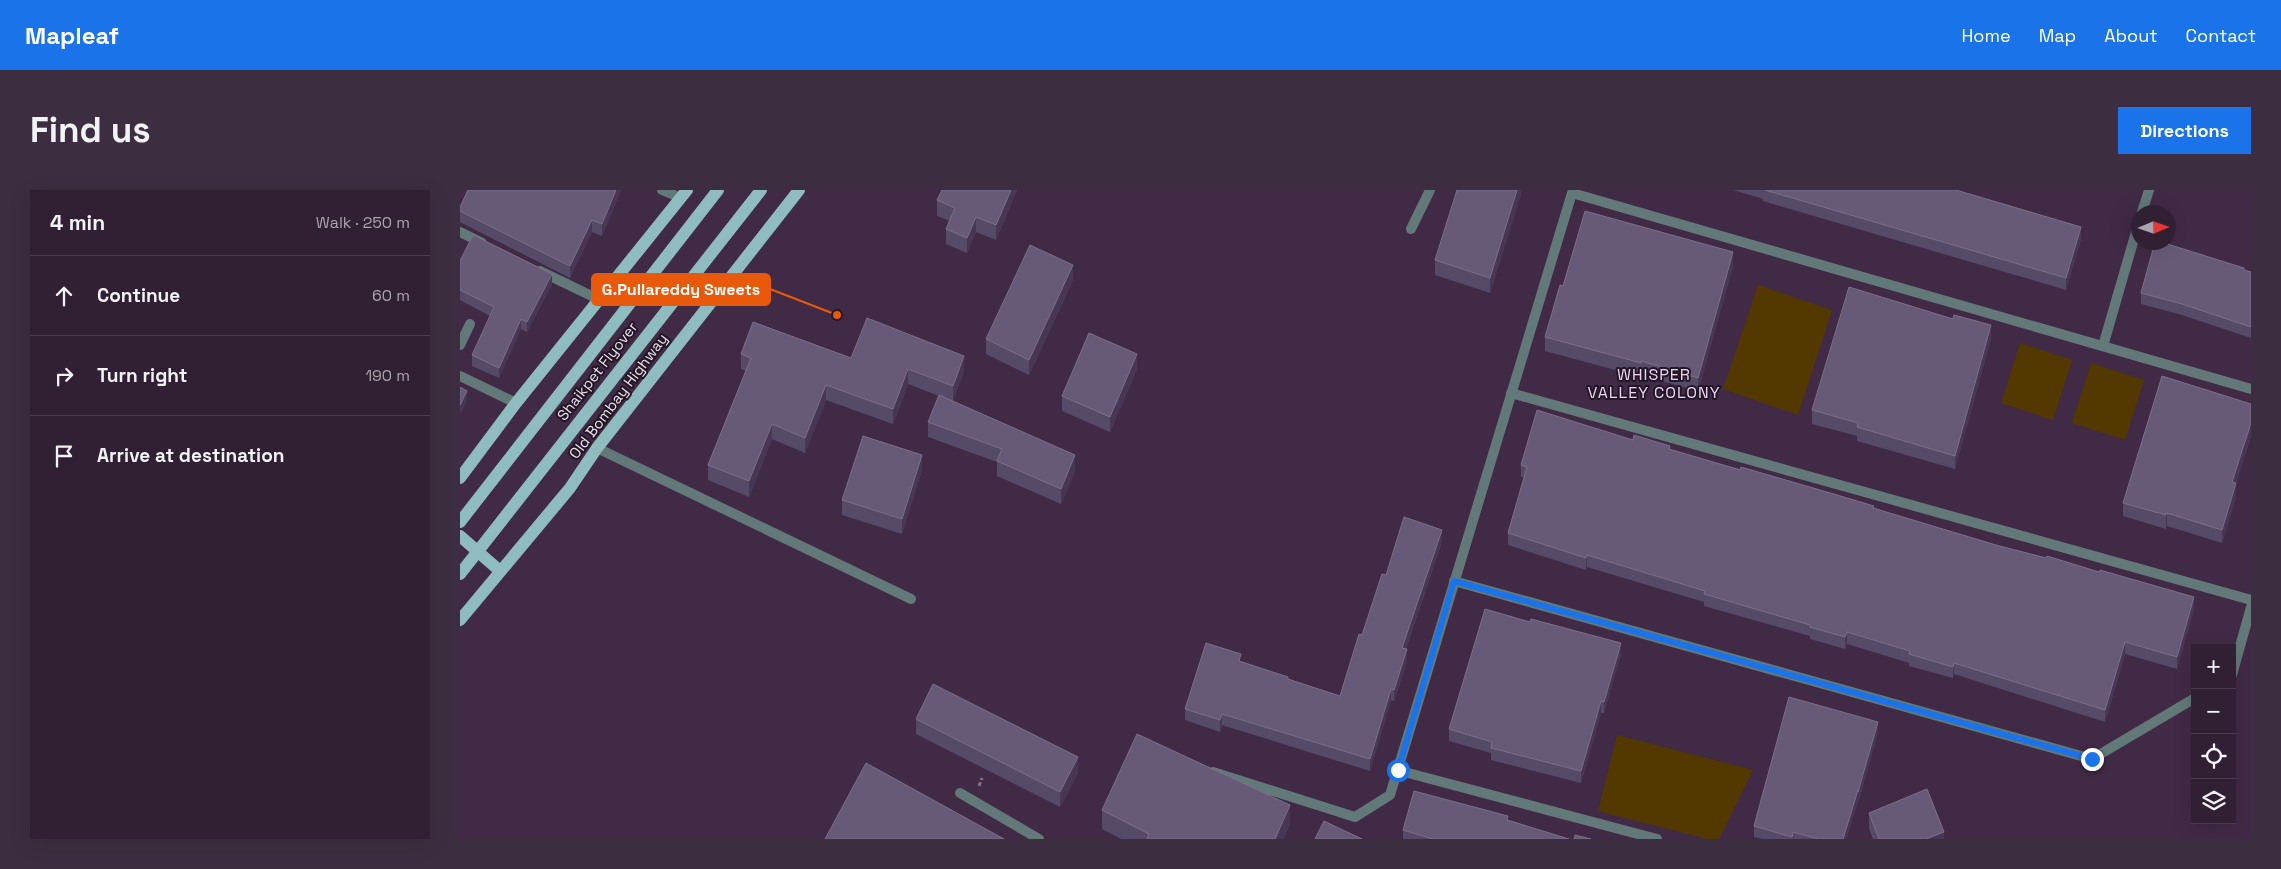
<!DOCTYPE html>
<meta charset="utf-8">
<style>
:root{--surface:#312034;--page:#3d2d40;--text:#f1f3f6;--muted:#a8a3ac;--line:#4c3e4f;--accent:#1a73e8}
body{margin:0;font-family:"Space Grotesk",sans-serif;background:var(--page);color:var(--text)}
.controls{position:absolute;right:15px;bottom:15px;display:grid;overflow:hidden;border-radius:0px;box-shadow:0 5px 20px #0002}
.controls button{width:45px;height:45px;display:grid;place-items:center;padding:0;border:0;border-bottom:1px solid var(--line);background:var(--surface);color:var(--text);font:25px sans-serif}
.compass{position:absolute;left:1671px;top:15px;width:45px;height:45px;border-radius:50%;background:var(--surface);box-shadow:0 5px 20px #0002;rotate:88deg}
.stop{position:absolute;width:15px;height:15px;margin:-11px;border:4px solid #1a73e8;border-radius:50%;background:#fff}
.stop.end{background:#1a73e8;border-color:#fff;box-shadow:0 1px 5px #0008}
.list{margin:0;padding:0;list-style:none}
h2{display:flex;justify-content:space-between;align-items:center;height:65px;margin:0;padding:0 20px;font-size:21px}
h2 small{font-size:16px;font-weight:400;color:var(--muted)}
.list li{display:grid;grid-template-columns:32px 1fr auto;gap:15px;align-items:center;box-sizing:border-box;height:80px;padding:0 20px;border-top:1px solid var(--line)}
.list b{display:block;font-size:19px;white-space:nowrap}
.list em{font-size:16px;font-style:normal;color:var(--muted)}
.icon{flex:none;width:28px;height:28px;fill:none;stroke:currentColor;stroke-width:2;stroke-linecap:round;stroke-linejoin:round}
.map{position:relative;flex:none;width:1791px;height:649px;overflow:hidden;border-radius:0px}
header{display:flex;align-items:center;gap:30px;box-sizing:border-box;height:70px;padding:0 25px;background:var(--accent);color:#fff}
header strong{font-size:24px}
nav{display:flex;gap:28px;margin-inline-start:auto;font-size:18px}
.intro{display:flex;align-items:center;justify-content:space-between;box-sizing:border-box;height:120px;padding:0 30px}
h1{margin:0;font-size:35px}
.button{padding:12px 22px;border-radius:0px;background:var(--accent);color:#fff;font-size:18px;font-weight:700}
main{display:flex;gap:30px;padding:0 30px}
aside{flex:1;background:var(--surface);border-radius:0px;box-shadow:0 5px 20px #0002}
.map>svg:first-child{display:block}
</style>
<header>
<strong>Mapleaf</strong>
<nav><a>Home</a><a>Map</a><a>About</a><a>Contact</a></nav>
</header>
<div class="intro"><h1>Find us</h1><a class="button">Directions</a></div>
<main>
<aside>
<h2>4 min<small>Walk · 250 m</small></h2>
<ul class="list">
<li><svg class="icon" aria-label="ahead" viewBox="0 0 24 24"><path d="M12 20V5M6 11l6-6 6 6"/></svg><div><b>Continue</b></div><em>60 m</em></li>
<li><svg class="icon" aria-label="right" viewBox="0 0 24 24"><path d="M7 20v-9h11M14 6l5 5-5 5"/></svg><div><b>Turn right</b></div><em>190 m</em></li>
<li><svg class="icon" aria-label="arrive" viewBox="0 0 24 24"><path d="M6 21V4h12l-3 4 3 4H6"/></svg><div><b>Arrive at destination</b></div></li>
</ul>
</aside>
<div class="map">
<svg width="1791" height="649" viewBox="0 0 1791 649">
<rect width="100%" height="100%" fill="#412a45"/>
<g fill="#533900">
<path d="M 1298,95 L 1372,120 L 1338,225 L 1263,199 Z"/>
<path d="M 1560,153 L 1612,170 L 1593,230 L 1541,213 Z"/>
<path d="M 1631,173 L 1684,190 L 1665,250 L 1612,233 Z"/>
<path d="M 1157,545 L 1293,580 L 1259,649 L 1247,649 L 1138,621 Z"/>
</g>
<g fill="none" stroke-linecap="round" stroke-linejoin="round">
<path stroke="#86728a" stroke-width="3" stroke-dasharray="4 2.5" stroke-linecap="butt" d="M 519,596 L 522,588"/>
<g stroke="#637879" stroke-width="10">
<path d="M 137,258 L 451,409"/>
<path d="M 500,603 L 579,649"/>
</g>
<g stroke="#637879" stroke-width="10">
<path d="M 202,0 L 221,8"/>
<path d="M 1682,22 L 1689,0"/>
<path d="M 951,39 L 970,0"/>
<path d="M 0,42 L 22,53"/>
<path d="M 80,81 L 140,110"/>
<path d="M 0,155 L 10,134"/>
<path d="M 1643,156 L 1678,35"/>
<path d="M 0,186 L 56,213"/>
<path d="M 1051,203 L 1791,410"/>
<path d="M 994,391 L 1632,569 L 1735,508"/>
<path d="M 1772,485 L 1791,417"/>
<path d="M 937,580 L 1197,649"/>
<path d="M 753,582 L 895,627 L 930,605 L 1112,3 L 1791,199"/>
</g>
<g stroke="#8fbcbe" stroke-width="12">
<path d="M 0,288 L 56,213 L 227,0"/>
<path d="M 0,332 L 258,0"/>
<path d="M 0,346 L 40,381"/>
<path d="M 0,430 L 110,298 L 137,258 L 339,0"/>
</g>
<path stroke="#8fbcbe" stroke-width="12" d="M 0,384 L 301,0"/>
</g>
<g fill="#564a69">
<path d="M 8,0 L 161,0 L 142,46 L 132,42 L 110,88 L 0,32 L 0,17 Z"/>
<path d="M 557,0 L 536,50 L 516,42 L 507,63 L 486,54 L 486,39 L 490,31 L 477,26 L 477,10 Z"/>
<path d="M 1061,0 L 1061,4 L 1030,103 L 975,85 L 975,70 Z"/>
<path d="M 1273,0 L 1496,0 L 1621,49 L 1606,100 L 1303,11 L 1303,9 Z"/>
<path d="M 0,71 L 92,94 L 67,142 L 61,139 L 39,188 L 12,176 L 12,165 L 30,126 L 0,110 Z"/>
<path d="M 1273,76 L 1238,201 L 1181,185 L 1181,187 L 1085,161 L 1085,147 L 1103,96 Z"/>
<path d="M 1784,80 L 1791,82 L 1791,148 L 1722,125 L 1681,114 L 1681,103 Z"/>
<path d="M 613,90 L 569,185 L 526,164 L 526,149 Z"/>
<path d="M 1531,149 L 1495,279 L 1397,251 L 1397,246 L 1352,234 L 1352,220 Z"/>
<path d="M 281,164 L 391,168 L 504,181 L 493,211 L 615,281 L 601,314 L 537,286 L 537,272 L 468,247 L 468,232 L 479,206 L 448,194 L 433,234 L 366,210 L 345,263 L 312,249 L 289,307 L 248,290 L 248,275 L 286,181 L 281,179 Z"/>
<path d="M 677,179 L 650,242 L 602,221 L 602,206 Z"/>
<path d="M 1791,214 L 1791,246 L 1776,293 L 1776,307 L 1762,353 L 1707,336 L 1706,339 L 1663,326 L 1663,313 Z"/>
<path d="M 1173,250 L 1210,259 L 1414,318 L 1734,419 L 1717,479 L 1665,464 L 1645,532 L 1494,484 L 1493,488 L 1449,476 L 1449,473 L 1387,454 L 1385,459 L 1350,449 L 1350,446 L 1244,416 L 1244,412 L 1127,377 L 1126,380 L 1048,355 L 1048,343 L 1064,287 L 1061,287 L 1061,275 Z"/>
<path d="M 462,280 L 442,344 L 382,325 L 382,310 Z"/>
<path d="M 982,351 L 946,459 L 947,471 L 934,511 L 931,510 L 910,581 L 762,535 L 760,542 L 725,530 L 725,519 L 781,471 L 828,490 L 880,506 L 926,385 Z"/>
<path d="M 1161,464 L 1144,523 L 1141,523 L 1121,593 L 1031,570 L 1031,563 L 989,551 L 989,539 Z"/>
<path d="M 456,529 L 618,583 L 600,617 L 456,544 Z"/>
<path d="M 1418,542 L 1398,613 L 1398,611 L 1386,649 L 1302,649 L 1294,647 L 1294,636 Z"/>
<path d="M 642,620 L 830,634 L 823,649 L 661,649 L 642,639 Z"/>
<path d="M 1409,623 L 1484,649 L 1413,649 L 1409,638 Z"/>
<path d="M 1048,630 L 1109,649 L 943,649 L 943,640 Z"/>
</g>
<g fill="#473755">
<path d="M 156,0 L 161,0 L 142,46 L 142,34 Z"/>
<path d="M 551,0 L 557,0 L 536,50 L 536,35 Z"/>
<path d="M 1057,0 L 1061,0 L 1061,4 L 1030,103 L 1030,88 Z"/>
<path d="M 516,27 L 516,42 L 507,63 L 507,48 Z"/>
<path d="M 132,30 L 132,42 L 110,88 L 110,76 Z"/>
<path d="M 1621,37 L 1621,49 L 1606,100 L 1606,88 Z"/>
<path d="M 1273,62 L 1273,76 L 1238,201 L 1238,188 Z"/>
<path d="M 613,75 L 613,90 L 569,185 L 569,170 Z"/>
<path d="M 92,84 L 92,94 L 67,142 L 67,132 Z"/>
<path d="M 61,129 L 61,139 L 39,188 L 39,178 Z"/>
<path d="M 1531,135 L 1531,149 L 1495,279 L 1495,266 Z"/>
<path d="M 677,164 L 677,179 L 650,242 L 650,227 Z"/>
<path d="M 504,166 L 504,181 L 493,211 L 493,196 Z"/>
<path d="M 448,179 L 448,194 L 433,234 L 433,219 Z"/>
<path d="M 366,195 L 366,210 L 345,263 L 345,248 Z"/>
<path d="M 7,201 L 7,211 L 0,225 L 0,215 Z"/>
<path d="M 1791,233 L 1791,246 L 1772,306 L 1772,292 Z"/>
<path d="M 312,234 L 312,249 L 289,307 L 289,291 Z"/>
<path d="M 462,265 L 462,280 L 442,344 L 442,329 Z"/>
<path d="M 615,265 L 615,281 L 601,314 L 601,299 Z"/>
<path d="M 1776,293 L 1776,307 L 1762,353 L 1762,340 Z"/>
<path d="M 1707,323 L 1707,336 L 1706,339 L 1706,325 Z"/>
<path d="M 982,340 L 982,351 L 942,469 L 942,458 Z"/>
<path d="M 1127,365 L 1127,377 L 1126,380 L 1126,368 Z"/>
<path d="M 1734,407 L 1734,419 L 1717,479 L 1717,467 Z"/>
<path d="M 1387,442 L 1387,454 L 1385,459 L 1385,447 Z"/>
<path d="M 1665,452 L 1665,464 L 1645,532 L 1645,520 Z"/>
<path d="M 1161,453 L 1161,464 L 1144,523 L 1144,512 Z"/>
<path d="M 947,459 L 947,471 L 934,511 L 934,500 Z"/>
<path d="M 1494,473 L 1494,484 L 1493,488 L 1493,477 Z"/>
<path d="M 931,499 L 931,510 L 910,581 L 910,569 Z"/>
<path d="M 1141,511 L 1141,523 L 1121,593 L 1121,581 Z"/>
<path d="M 762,524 L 762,535 L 760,542 L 760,530 Z"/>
<path d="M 1418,532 L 1418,542 L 1398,613 L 1398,602 Z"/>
<path d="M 618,567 L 618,583 L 600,617 L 600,602 Z"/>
<path d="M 1398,600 L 1398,611 L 1386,649 L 1383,649 Z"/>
<path d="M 830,615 L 830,634 L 823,649 L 815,649 Z"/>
<path d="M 1484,642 L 1484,649 L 1466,649 Z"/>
</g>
<g fill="#675a78" stroke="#7c6f8b">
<path d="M 8,0 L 156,0 L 142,34 L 132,30 L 110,76 L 0,21 L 0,17 Z"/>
<path d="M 482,0 L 551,0 L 536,35 L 516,27 L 507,48 L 486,39 L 495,18 L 477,10 Z"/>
<path d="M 997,0 L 1057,0 L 1030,88 L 975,70 Z"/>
<path d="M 1305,0 L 1496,0 L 1621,37 L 1606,88 Z"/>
<path d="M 1125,21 L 1273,62 L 1238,188 L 1181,171 L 1181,173 L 1085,147 L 1100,95 L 1103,96 Z"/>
<path d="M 13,45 L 92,84 L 67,132 L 61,129 L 39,178 L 12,165 L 34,117 L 0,100 L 0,71 Z"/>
<path d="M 1695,52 L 1701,52 L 1784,78 L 1784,80 L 1791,82 L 1791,137 L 1722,114 L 1681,103 Z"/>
<path d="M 570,55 L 613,75 L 569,170 L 526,149 Z"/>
<path d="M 1389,97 L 1493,129 L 1494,125 L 1531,135 L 1495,266 L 1397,237 L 1398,233 L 1352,220 Z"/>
<path d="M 407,128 L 504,166 L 493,196 L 448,179 L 433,219 L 366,195 L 345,248 L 312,234 L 289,291 L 248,275 L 291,168 L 281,164 L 293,132 L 391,168 Z"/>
<path d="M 629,143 L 677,164 L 650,227 L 602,206 Z"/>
<path d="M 1702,186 L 1791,214 L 1791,233 L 1772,292 L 1776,293 L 1762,340 L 1707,323 L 1706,325 L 1663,313 Z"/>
<path d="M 0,197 L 7,201 L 0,215 Z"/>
<path d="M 479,205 L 615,265 L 601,299 L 537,271 L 542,259 L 468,232 Z"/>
<path d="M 1077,220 L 1173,250 L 1174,245 L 1210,256 L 1209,259 L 1280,280 L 1281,277 L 1367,302 L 1414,316 L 1413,318 L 1536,355 L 1586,368 L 1587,366 L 1639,382 L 1640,380 L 1734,407 L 1717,467 L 1665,452 L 1645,520 L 1494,473 L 1493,477 L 1449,464 L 1450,461 L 1387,442 L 1385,447 L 1350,437 L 1350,435 L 1244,404 L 1245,401 L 1127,365 L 1126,368 L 1048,343 L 1067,277 L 1061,275 Z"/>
<path d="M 403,246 L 462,265 L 442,329 L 382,310 Z"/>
<path d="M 944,327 L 982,340 L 942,458 L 947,459 L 934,500 L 931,499 L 910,569 L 762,524 L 760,530 L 725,519 L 746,453 L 781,464 L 779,471 L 828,487 L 828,489 L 880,506 L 899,444 L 902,445 L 922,384 L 926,385 Z"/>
<path d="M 1025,419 L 1070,432 L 1071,429 L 1161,453 L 1144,512 L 1141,511 L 1121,581 L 1031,558 L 1032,552 L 989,539 Z"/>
<path d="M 473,494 L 618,567 L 600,602 L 456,529 Z"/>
<path d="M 1329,507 L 1418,532 L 1398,602 L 1398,600 L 1383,649 L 1358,649 L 1333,642 L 1332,647 L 1294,636 Z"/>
<path d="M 677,544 L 830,615 L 815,649 L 687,649 L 689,644 L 642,620 Z"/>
<path d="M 406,573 L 544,649 L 365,649 Z"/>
<path d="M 1467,599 L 1484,642 L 1466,649 L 1419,649 L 1409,623 Z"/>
<path d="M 954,601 L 1048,626 L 1047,630 L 1109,649 L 973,649 L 943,640 Z"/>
<path d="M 864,631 L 902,649 L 855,649 Z"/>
<path d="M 1115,645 L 1131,649 L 1114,649 Z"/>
</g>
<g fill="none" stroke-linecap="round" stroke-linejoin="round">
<path stroke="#1a73e8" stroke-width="6" d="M 938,580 L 994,391 L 1632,569"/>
</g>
<g text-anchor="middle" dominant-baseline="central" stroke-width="4" stroke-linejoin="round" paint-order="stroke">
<g font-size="15" fill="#eedff1" stroke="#221724">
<text transform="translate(137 181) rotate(-52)">Shaikpet Flyover</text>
<text transform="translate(158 206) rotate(-53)">Old Bombay Highway</text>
</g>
<g font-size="16" letter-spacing="1" fill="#efd2f4" stroke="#221724">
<text x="1194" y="184">WHISPER<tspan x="1194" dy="18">VALLEY COLONY</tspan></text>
</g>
</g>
<path fill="none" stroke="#e8590c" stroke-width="2" d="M377 125L310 99"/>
<circle fill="#e8590c" stroke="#221724" stroke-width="2" cx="377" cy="125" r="5"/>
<rect fill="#e8590c" stroke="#e8590c" stroke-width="2" x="132" y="84" width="178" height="31" rx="5"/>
<g font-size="16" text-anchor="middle" font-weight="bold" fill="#fff">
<text x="221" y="105">G.Pullareddy Sweets</text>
</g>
</svg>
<div class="controls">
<button>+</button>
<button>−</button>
<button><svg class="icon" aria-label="locate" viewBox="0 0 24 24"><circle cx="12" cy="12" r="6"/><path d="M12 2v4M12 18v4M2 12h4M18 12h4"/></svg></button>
<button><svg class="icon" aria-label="layers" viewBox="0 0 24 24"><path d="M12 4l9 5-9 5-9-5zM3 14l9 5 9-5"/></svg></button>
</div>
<svg class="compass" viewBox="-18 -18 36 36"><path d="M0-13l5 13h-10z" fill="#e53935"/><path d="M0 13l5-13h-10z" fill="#a8a3ac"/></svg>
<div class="stop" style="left:938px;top:580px"></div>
<div class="stop end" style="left:1632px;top:569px"></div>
</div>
</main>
